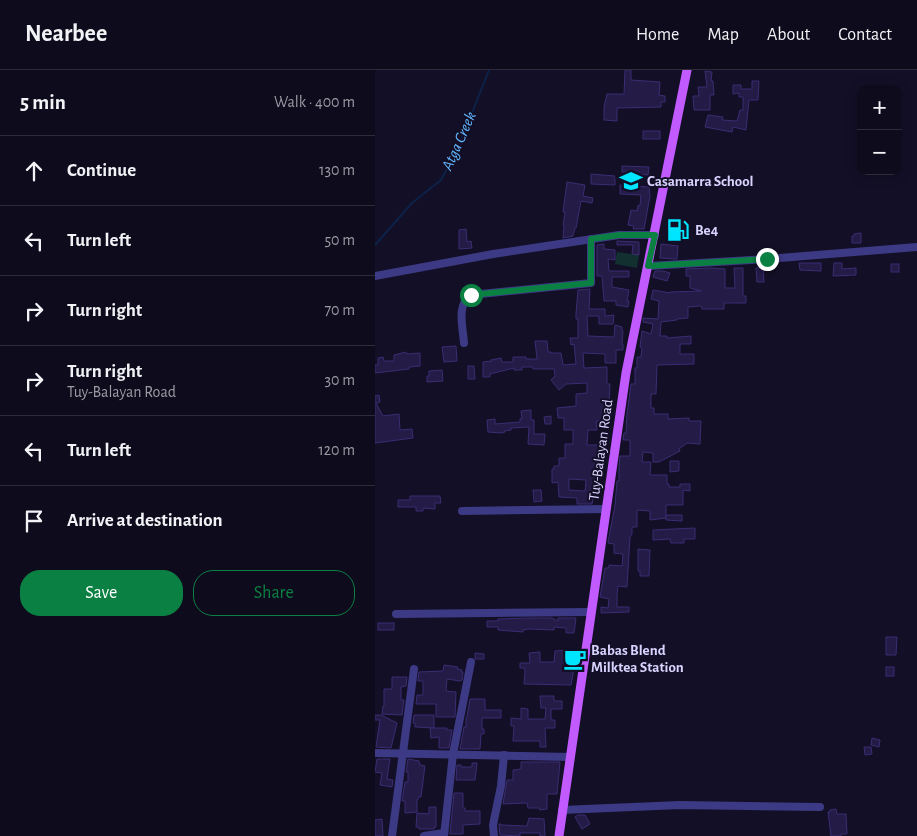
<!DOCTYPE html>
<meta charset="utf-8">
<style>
:root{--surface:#0e0b1c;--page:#171425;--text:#f1f3f6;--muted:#9b9ba3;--line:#2e2b3b;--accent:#0b8043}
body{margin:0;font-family:"Alegreya Sans",sans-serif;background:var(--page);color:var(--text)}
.controls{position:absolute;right:15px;top:15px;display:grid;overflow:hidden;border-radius:10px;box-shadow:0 2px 12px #0003}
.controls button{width:45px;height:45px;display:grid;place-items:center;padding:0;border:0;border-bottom:1px solid var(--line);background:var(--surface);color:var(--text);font:25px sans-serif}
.stop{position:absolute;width:15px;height:15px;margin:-11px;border:4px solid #0b8043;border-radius:50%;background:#fff}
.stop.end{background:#0b8043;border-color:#fff;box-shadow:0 1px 5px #0008}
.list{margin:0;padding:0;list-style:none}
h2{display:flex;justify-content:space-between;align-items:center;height:65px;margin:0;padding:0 20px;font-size:21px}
h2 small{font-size:16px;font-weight:400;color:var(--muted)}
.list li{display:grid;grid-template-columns:32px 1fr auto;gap:15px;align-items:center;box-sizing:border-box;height:70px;padding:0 20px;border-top:1px solid var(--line)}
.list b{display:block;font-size:19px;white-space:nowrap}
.list p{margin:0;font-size:16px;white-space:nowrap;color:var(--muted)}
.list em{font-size:16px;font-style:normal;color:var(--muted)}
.actions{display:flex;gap:10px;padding:15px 20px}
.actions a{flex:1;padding:11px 0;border:1px solid var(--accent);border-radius:20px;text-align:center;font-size:18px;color:var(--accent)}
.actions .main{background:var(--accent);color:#fff}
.icon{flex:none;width:28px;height:28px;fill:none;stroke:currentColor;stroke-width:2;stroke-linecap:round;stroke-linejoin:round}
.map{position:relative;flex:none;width:542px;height:766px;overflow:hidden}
header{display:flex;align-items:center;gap:30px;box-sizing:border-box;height:70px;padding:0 25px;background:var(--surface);border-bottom:1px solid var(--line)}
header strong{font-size:24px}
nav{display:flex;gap:28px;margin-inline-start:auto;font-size:18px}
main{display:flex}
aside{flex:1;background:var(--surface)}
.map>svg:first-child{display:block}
</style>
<header>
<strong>Nearbee</strong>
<nav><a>Home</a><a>Map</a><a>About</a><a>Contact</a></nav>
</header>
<main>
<aside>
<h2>5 min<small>Walk · 400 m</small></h2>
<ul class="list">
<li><svg class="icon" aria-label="ahead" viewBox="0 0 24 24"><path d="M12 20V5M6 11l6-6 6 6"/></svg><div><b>Continue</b></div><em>130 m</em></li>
<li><svg class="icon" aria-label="left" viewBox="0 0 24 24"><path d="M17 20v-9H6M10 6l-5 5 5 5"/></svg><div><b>Turn left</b></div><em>50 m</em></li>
<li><svg class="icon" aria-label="right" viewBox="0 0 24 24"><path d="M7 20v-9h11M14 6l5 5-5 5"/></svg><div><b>Turn right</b></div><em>70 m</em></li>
<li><svg class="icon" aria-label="right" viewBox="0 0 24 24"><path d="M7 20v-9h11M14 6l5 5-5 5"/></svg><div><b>Turn right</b><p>Tuy-Balayan Road</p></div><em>30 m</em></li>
<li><svg class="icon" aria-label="left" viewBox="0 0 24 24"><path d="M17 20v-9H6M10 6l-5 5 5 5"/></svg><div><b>Turn left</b></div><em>120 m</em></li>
<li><svg class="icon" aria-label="arrive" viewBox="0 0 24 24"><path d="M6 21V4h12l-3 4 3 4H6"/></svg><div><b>Arrive at destination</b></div></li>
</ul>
<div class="actions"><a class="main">Save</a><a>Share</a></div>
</aside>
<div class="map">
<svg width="542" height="766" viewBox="0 0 542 766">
<rect width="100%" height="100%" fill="#130f26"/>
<path fill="#12302f" d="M 242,182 L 264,185 L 262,198 L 240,194 Z"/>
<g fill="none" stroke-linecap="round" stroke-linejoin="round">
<path stroke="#0c2248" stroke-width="2" d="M 0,175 L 37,133 L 66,110 L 84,76 L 114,0"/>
</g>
<g fill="#241b47" stroke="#3b2d73" fill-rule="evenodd">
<path d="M 250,0 L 256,0 L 256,10 L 285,12 L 284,25 L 290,26 L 290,32 L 286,32 L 286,37 L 242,38 L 242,51 L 229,50 L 229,37 L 232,24 L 249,24 Z"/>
<path d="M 330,1 L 337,2 L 336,11 L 338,11 L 339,25 L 335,25 L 335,40 L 319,40 L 318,26 L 324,26 L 323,17 L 332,17 Z"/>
<path d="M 377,11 L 384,11 L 383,30 L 374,30 L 371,60 L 358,57 L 357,62 L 330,57 L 333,45 L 348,47 L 347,50 L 362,51 L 365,40 L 368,40 L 368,27 L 364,27 L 364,23 L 358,24 L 358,15 L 366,15 L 366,19 L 377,19 Z"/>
<rect x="268" y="61" width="17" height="8"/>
<path d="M 247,96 L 274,97 L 273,105 L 261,104 L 261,102 L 247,102 Z"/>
<path d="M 216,104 L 240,106 L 240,115 L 216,114 Z"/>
<path d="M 192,112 L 210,115 L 208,126 L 218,128 L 217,133 L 206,131 L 201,158 L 200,158 L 198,166 L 188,168 L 189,156 L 188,155 L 190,142 L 188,142 Z"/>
<path d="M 245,115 L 274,117 L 275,126 L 269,159 L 258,159 L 259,156 L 253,155 L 256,140 L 262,141 L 263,135 L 265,136 L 266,125 L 245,124 Z"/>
<path d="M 91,159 L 92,172 L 96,171 L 97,178 L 84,179 L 84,160 Z"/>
<path d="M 486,163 L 486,173 L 477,173 L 477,166 L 479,166 L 479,164 Z"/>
<path d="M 242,171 L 264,172 L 264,185 L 257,184 L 258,175 L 242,175 Z"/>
<path d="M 229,174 L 229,179 L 240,180 L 240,190 L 233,189 L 234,201 L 254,201 L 254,207 L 237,207 L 237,217 L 254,220 L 252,231 L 254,231 L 253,237 L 241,235 L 241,231 L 229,231 L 227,206 L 222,206 L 222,175 Z"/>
<path d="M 286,174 L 303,176 L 302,189 L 285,188 Z"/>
<path d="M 424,193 L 446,193 L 446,201 L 425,200 Z"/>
<path d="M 459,193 L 467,193 L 467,199 L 481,198 L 481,205 L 458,206 Z"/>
<rect x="516" y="194" width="8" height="8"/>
<path d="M 388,197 L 389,212 L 382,212 L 381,198 Z"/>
<path d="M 335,198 L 350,199 L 350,218 L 360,218 L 359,198 L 368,198 L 368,226 L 371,226 L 371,233 L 349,233 L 349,239 L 327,239 L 327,237 L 325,236 L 313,237 L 313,248 L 302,249 L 302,250 L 286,252 L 285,266 L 292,266 L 292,268 L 316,266 L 316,274 L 305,274 L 305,284 L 319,284 L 319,294 L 282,295 L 281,324 L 276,324 L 276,338 L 279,338 L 279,344 L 293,344 L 293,349 L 314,348 L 314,351 L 326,351 L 325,374 L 312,373 L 304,379 L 305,381 L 284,392 L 278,392 L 278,383 L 268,382 L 267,392 L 276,392 L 275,405 L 292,405 L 292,414 L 294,414 L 294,417 L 305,417 L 305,414 L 315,414 L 315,421 L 308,420 L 308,435 L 291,435 L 291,448 L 275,450 L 275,441 L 262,440 L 262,457 L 257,457 L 257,464 L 255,467 L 252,517 L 243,516 L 242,525 L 242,537 L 254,537 L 254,542 L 226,543 L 226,537 L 233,538 L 234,529 L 225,527 L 230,498 L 234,498 L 234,495 L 247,496 L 248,484 L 239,483 L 239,474 L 233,473 L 233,472 L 240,436 L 242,411 L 244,411 L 244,397 L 245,386 L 255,386 L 255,372 L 254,370 L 248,370 L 249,363 L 251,363 L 252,344 L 256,314 L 260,314 L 260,298 L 262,298 L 262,287 L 266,287 L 267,278 L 265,277 L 267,261 L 276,264 L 278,254 L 268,252 L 268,248 L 283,249 L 284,231 L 276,229 L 278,220 L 295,223 L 295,222 L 326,221 L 315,218 L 315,206 L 311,206 L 311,199 Z"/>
<path d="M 280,201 L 288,201 L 295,203 L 292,211 L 278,207 Z"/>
<path d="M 215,219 L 214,239 L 230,239 L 230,246 L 239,245 L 238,254 L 224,254 L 224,246 L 212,246 L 213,266 L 239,267 L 240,255 L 247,257 L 247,260 L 248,261 L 247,274 L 248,274 L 248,280 L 241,280 L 241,293 L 230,293 L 230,284 L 208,283 L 209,298 L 232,297 L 232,314 L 235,314 L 234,333 L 237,333 L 237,342 L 236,348 L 232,348 L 232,351 L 221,351 L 222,360 L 213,360 L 212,375 L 224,375 L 224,378 L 226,378 L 226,393 L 223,393 L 222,410 L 217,434 L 202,434 L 202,428 L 184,427 L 183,412 L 177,413 L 177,399 L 179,399 L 179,396 L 184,396 L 184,388 L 190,388 L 190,374 L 198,374 L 198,360 L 189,360 L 189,348 L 183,348 L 182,338 L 201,336 L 201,324 L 212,323 L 212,313 L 191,314 L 184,320 L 176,310 L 180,306 L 179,299 L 158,299 L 158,297 L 147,297 L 147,300 L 139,300 L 139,298 L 115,304 L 115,307 L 108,307 L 108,292 L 117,291 L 116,290 L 126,288 L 127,292 L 138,292 L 138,287 L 151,287 L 151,289 L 162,289 L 160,271 L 172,271 L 173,282 L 176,282 L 176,283 L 186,283 L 188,295 L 201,294 L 199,274 L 196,275 L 195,268 L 203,268 L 203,249 L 201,249 L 201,243 L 203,220 ZM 194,409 L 211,410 L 210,421 L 194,420 Z"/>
<path d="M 81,276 L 82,291 L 69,292 L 67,277 Z"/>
<path d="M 31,282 L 32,284 L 45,283 L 45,296 L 34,297 L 34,299 L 0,303 L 0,295 L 3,295 L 3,288 L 8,287 L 9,291 L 19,291 L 19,285 Z"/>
<path d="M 93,296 L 99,296 L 100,309 L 93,309 Z"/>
<path d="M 67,300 L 68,311 L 52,312 L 52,306 L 54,306 L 54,301 Z"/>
<path d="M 4,325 L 5,332 L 1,333 L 8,346 L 24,344 L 25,360 L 37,359 L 38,368 L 0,373 L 0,326 Z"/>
<path d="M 156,340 L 156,350 L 159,350 L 159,364 L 170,364 L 169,375 L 153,374 L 154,357 L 136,358 L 136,360 L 129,361 L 130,362 L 126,363 L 113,362 L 112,350 L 120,349 L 120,354 L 145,352 L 145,349 L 147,349 L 146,341 Z"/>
<path d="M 176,346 L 176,354 L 170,354 L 169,347 Z"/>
<path d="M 295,391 L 304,391 L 304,401 L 295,402 Z"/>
<path d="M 158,420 L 166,420 L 167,431 L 159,432 Z"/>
<path d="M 35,426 L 65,426 L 66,433 L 60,433 L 60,439 L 48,438 L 48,441 L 41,441 L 41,437 L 23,437 L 23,430 L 35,430 Z"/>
<path d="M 291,445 L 307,445 L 307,451 L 291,450 Z"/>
<path d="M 320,458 L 320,469 L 309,469 L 309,473 L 296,473 L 295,469 L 278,470 L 278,460 Z"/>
<path d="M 263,479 L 275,480 L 274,506 L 265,506 L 265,501 L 263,501 Z"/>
<path d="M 154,548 L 177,548 L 183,551 L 183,548 L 201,548 L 199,563 L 191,563 L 191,558 L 179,557 L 179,560 L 154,559 L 148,560 L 148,562 L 123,560 L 123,557 L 112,557 L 112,551 L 123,551 L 123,549 Z"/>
<rect x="3" y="553" width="16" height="7"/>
<path d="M 511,567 L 522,567 L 521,585 L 511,585 Z"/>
<path d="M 194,580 L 193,596 L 199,598 L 196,615 L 149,614 L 150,601 L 149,598 L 145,598 L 145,593 L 155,593 L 154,583 L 165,582 L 165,592 L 179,592 L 180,581 Z"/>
<path d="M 100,583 L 109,584 L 109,589 L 100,589 Z"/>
<path d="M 69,595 L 83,597 L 82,599 L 87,600 L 86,602 L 88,602 L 87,610 L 85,611 L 72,609 L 71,621 L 81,622 L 80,647 L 61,647 L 61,634 L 41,634 L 42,625 L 48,625 L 48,611 L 43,611 L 44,602 L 68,601 Z"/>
<rect x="511" y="597" width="8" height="9"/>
<path d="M 17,607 L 32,607 L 31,616 L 26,617 L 26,630 L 29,630 L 27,645 L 7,644 L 8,636 L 9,636 L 9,619 L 17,619 Z"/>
<path d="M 165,626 L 179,626 L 179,631 L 187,631 L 187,639 L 176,639 L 176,650 L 180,650 L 180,658 L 170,658 L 171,677 L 165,677 L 165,671 L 138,671 L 139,656 L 136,656 L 136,648 L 146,649 L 146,638 L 153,639 L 153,649 L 170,649 L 171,638 L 166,638 Z"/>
<path d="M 95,629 L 110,629 L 110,640 L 126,640 L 126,648 L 107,648 L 107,659 L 109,659 L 109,664 L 106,664 L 105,679 L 85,679 L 89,657 L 91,657 L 91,648 L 92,647 Z"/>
<path d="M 0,645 L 6,645 L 22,653 L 16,678 L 1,677 L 5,650 L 0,650 Z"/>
<path d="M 39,645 L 59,645 L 59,658 L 40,657 L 40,653 L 38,653 Z"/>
<path d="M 55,658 L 72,658 L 72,660 L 77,660 L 74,678 L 64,678 L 64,667 L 56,668 Z"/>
<path d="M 497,668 L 505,670 L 504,677 L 496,675 Z"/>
<path d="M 489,677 L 496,677 L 497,684 L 490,685 Z"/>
<path d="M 2,689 L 15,689 L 12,709 L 18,710 L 17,717 L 5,715 L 7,703 L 0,702 Z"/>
<path d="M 33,689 L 44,691 L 45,695 L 50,696 L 46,727 L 43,727 L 43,730 L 42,730 L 42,742 L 30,743 L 30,731 L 27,731 L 30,712 L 33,712 L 33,702 L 31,702 Z"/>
<path d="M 146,692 L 185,692 L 182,724 L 172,724 L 172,739 L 165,740 L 164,738 L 153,738 L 152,733 L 128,734 L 132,710 L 138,710 L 138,700 L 146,699 Z"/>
<path d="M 97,693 L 102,693 L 100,710 L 81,710 L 82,695 L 86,695 L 86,697 L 97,697 Z"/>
<path d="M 79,723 L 88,723 L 88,738 L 90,738 L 90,741 L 105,741 L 105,754 L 88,755 L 88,764 L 75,764 Z"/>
<path d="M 54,737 L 61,737 L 61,757 L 59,757 L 59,759 L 44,759 L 44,757 L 41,757 L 42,743 L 54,744 Z"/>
<path d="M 461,739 L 462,744 L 471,744 L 472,764 L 466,764 L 466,766 L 456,766 L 453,742 L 455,742 L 455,740 Z"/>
<path d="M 203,745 L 210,745 L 215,754 L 207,759 L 200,747 Z"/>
<path d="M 154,748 L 169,749 L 170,766 L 165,766 L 165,763 L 145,763 L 145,766 L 125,765 L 124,754 L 126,754 L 126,755 L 152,756 Z"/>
<path d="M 7,749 L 8,766 L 0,766 L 0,750 Z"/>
</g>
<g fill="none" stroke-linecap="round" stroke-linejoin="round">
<g stroke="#3d3a85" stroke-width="8">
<path d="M 273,196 L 392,189 L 542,177"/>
<path d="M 0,206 L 118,184 L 244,165 L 280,165"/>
<path d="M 89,273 C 88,257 81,235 96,225 L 216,213 L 216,169"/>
<path d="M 87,441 L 231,439"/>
<path d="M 21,544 L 216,542"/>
<path d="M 0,683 L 195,687"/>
<path d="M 187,740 L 305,735 L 445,737"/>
<path d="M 17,766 L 39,599"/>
<path d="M 49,766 L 69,763"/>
<path d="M 69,766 L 78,684 L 96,592"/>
<path d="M 119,766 L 118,755 L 126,716 L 129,685"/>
</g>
<path stroke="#c25bff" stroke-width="9" d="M 184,766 L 251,303 L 312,0"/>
</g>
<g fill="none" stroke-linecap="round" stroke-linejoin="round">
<path stroke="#0b8043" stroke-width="6" d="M 96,225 L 216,213 L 216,169 L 244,165 L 280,165 L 273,196 L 392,189"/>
</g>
<defs>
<symbol id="school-bare" viewBox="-9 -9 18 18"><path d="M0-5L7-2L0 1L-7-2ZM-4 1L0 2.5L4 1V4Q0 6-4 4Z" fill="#00e5ff" stroke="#130f26" stroke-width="2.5" paint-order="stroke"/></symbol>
<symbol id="fuel-bare" viewBox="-9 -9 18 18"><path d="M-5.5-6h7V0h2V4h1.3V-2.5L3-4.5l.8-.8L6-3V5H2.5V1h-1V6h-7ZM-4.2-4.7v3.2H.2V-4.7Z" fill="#00e5ff" stroke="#130f26" stroke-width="2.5" paint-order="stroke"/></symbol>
<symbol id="cafe-bare" viewBox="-9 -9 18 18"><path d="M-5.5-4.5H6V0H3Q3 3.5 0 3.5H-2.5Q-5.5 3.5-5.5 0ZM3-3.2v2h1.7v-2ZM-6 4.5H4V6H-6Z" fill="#00e5ff" stroke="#130f26" stroke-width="2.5" paint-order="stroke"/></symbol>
</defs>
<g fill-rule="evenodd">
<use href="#school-bare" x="240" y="95" width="32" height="32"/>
<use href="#fuel-bare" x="287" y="144" width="32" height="32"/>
<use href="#cafe-bare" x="184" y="573" width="32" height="32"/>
</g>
<g text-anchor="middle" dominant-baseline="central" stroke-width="4" stroke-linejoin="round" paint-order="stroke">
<g font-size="15" font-weight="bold" fill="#d9d4ff" stroke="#130f26" text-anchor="start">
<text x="272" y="111">Casamarra School</text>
<text x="320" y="160">Be4</text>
<text x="216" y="580">Babas Blend<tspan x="216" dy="17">Milktea Station</tspan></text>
</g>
<g font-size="15" fill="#d9d4ff" stroke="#130f26">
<text transform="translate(226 380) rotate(-82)">Tuy-Balayan Road</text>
</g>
<g font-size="16" font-style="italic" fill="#62b6ff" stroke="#130f26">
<text transform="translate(84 71) rotate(-66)">Atga Creek</text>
</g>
</g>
</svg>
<div class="controls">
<button>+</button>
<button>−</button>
</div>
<div class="stop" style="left:96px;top:225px"></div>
<div class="stop end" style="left:392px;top:189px"></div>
</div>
</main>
